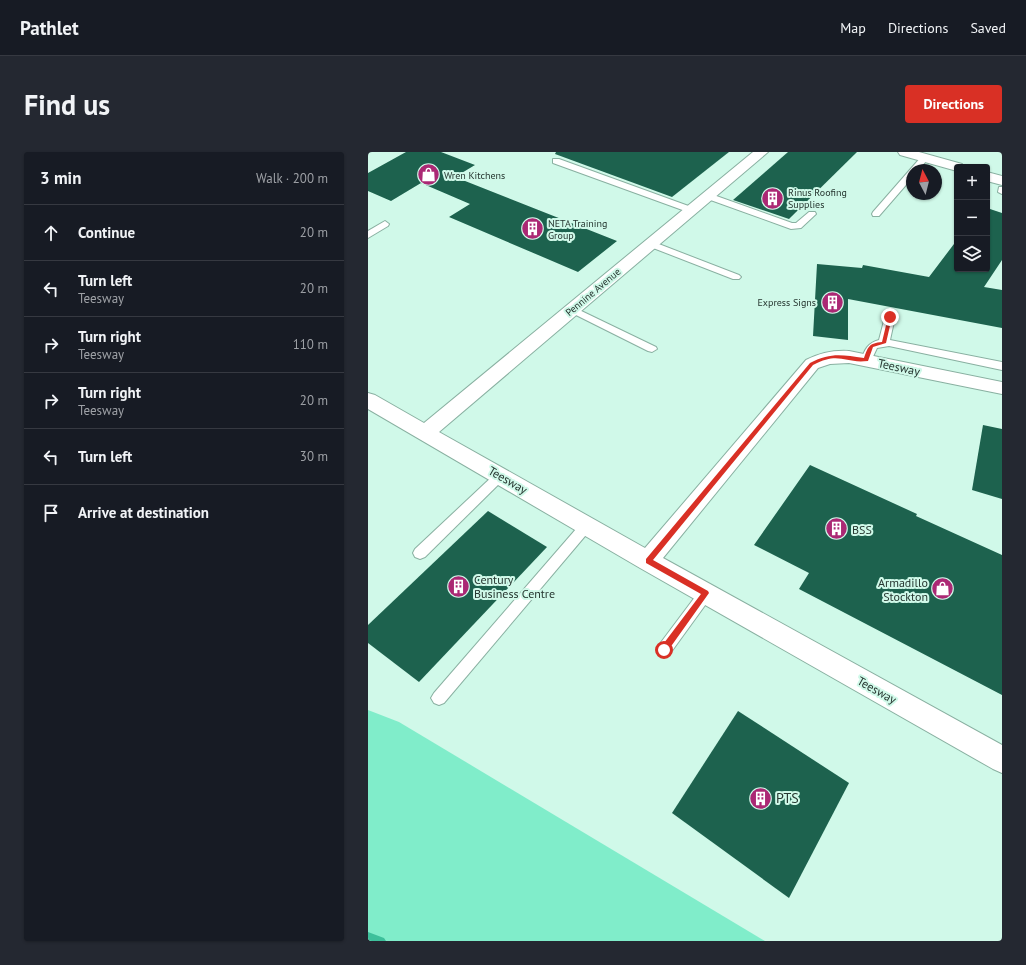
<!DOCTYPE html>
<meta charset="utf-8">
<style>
:root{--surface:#171b24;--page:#242831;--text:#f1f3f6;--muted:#9ea1a6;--line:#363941;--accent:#d93025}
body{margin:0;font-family:"PT Sans",sans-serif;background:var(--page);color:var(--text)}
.controls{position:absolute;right:12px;top:12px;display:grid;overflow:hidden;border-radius:4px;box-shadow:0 1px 3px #0004}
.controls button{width:36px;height:36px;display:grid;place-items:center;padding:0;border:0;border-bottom:1px solid var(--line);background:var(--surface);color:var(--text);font:20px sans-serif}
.compass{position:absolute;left:538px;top:12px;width:36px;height:36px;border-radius:50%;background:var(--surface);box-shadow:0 1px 3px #0004;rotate:353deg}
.stop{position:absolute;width:12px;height:12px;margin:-9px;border:3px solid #d93025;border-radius:50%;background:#fff}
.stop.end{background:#d93025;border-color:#fff;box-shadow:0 1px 4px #0008}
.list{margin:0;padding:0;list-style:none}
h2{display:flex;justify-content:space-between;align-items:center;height:52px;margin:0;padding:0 16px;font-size:17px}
h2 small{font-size:13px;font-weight:400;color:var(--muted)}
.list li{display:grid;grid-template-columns:26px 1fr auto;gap:12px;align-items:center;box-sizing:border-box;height:56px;padding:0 16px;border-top:1px solid var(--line)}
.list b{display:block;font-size:15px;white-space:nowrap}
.list p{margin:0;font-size:13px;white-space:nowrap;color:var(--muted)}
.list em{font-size:13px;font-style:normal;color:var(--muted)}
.icon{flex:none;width:22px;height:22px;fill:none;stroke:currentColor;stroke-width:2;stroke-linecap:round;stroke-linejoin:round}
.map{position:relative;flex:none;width:634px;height:789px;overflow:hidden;border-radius:4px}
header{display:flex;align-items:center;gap:24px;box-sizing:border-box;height:56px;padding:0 20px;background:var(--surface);border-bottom:1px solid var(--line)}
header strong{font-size:19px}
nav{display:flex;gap:22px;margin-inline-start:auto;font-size:14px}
.intro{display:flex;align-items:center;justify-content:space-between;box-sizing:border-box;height:96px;padding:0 24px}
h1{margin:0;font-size:28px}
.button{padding:10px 18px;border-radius:4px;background:var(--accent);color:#fff;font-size:14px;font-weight:700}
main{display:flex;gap:24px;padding:0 24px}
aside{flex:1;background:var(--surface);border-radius:4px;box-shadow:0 1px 3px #0004}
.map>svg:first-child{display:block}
</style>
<header>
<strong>Pathlet</strong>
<nav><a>Map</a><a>Directions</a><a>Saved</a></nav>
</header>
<div class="intro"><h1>Find us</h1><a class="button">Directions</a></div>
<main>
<aside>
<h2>3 min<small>Walk · 200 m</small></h2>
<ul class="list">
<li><svg class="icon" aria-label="ahead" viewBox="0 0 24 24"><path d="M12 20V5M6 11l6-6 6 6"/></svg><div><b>Continue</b></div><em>20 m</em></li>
<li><svg class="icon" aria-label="left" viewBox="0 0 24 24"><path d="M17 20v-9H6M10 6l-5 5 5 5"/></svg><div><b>Turn left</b><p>Teesway</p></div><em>20 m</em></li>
<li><svg class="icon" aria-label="right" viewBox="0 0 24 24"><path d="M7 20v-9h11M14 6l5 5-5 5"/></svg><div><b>Turn right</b><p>Teesway</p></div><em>110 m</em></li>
<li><svg class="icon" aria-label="right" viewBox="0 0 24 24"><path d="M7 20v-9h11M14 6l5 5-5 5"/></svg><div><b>Turn right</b><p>Teesway</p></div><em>20 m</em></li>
<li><svg class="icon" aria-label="left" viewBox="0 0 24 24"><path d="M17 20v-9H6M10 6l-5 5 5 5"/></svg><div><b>Turn left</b></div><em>30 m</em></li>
<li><svg class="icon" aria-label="arrive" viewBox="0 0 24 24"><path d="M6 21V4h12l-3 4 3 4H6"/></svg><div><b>Arrive at destination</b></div></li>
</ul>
</aside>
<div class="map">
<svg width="634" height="789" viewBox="0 0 634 789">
<rect width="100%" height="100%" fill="#d0f9e9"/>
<path fill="#80edca" d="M 0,558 L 31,570 L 397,789 L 0,789 Z"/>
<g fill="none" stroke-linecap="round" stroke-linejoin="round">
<path fill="#3dc09b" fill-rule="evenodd" d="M 0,780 L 16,786 L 18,789 L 0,789 Z"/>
</g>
<g fill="#1d624e">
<path d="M 38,0 L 73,0 L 107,13 L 87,25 L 249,89 L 210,120 L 81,65 L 102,52 L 53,31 L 23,49 L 0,39 L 0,21 Z"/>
<path d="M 188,0 L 361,0 L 304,45 L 187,2 Z"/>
<path d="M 420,0 L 489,0 L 421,67 L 365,48 Z"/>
<path d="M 619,56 L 634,61 L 634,108 L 616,135 L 634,138 L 634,176 L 480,147 L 480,188 L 445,184 L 449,112 L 494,116 L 495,113 L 561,125 L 589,88 L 589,117 L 619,117 Z"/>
<path d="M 615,273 L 634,277 L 634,347 L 604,338 Z"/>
<path d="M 442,313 L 549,362 L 548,364 L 634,403 L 634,543 L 431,437 L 441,421 L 386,393 Z"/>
<path d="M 120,359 L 179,395 L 51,530 L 0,491 L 0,473 Z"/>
<path d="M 370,559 L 481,631 L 421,746 L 304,661 Z"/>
</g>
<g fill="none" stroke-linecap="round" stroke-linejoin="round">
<defs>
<g id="service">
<path d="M 554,4 L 557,4 L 561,6 L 550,18 L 544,18 L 544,26 L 511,64 L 505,64 L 504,62 L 505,60 Z"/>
<path d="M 185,7 L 191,7 L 326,56 L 327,58 L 323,61 L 320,60 L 185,11 Z"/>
<path d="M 631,35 L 634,35 L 634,42 L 630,40 Z"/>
<path d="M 340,41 L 424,71 L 428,71 L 441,60 L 447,60 L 448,62 L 433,76 L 423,77 L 337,46 L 336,44 Z"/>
<path d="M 17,69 L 21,72 L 20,74 L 0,86 L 0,79 Z"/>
<path d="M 283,89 L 371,123 L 373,125 L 371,127 L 365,127 L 280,94 L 279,92 Z"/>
<path d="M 205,155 L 288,195 L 289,197 L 284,200 L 280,199 L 202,160 L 200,158 L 202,156 Z"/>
<path d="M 522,162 L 527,165 L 522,188 L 634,210 L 634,218 L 521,194 L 509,196 L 502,211 L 494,211 L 493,208 C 497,197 500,191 511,188 L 517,165 Z"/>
<path d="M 132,319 L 136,321 L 138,324 L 136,327 L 57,405 L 52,407 L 47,405 L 45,401 L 47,397 L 128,321 Z"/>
<path d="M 219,368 L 223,369 L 225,373 L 223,377 L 76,551 L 71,553 L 66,551 L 63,546 L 66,541 L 215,369 Z"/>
<path d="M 338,435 L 343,437 L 345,441 L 343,445 L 301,503 L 296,505 L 291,503 L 289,498 L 291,493 L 333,437 Z"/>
</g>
<g id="minor">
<path d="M 385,0 L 400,0 L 71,280 L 277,396 L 438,208 C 452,201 466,198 481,199 L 634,230 L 634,242 L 481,211 L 462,212 L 450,216 L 295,406 L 634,593 L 634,621 L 625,617 L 272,416 L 0,257 L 0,241 L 7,243 L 56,271 Z"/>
<path d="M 530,0 L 551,0 L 594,12 L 596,15 L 589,15 L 589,19 L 532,3 Z"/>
<path d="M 619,20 L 634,24 L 634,33 L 619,29 Z"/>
</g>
</defs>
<use href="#service" stroke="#89b0a1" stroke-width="2"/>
<use href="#minor" stroke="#89b0a1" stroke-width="2"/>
<use href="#service" fill="#fff" fill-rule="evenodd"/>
<use href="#minor" fill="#fff" fill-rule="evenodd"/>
</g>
<path fill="#d93025" d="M 522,163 L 524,165 L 518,191 L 505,195 L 500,209 C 476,212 472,199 445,213 L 285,408 L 340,439 L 341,441 L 299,500 L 293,500 L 293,495 L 333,442 L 278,411 L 278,407 L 442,211 C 463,200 474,203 496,206 C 500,195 501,191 514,190 L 520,165 Z"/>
<defs>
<symbol id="shop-disc" viewBox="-11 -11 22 22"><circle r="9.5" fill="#ab2874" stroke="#d0f9e9"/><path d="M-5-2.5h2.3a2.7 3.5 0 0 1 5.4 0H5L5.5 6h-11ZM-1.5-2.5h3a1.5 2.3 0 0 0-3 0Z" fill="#fff"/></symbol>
<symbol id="building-disc" viewBox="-11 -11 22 22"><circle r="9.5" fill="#ab2874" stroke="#d0f9e9"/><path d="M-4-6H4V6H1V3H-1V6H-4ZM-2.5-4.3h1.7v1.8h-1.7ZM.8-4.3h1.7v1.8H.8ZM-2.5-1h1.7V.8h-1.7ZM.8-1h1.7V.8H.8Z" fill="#fff"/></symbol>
</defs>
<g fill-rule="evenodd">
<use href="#shop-disc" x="48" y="10" width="25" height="25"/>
<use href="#building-disc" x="392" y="34" width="25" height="25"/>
<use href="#building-disc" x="152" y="64" width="25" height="25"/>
<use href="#building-disc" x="452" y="138" width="25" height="25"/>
<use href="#building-disc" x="456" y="364" width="25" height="25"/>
<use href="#building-disc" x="78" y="422" width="25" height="25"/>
<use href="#shop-disc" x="562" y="424" width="25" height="25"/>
<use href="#building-disc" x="380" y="634" width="25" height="25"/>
</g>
<g text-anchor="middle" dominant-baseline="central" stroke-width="4" stroke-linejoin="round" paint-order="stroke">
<g font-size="10" fill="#263630" stroke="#d0f9e9" text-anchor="start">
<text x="76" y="23">Wren Kitchens</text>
<text x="420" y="40">Rinus Roofing<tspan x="420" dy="12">Supplies</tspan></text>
<text x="180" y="71">NETA Training<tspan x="180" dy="12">Group</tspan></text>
<text x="448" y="150" text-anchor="end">Express Signs</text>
</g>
<g font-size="10" fill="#263630" stroke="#d0f9e9">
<text transform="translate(225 140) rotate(-40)">Pennine Avenue</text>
</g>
<g font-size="12" fill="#263630" stroke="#d0f9e9">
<text transform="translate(531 215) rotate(12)">Teesway</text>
<text transform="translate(140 328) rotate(30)">Teesway</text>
<text transform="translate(509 538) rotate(29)">Teesway</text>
</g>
<g font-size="12" fill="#263630" stroke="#d0f9e9" text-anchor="start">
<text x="484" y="377">BSS</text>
<text x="106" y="427">Century<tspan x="106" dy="14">Business Centre</tspan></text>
<text x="560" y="430" text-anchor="end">Armadillo<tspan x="560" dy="14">Stockton</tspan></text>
</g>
<g font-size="14" fill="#263630" stroke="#d0f9e9" text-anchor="start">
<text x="408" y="646">PTS</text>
</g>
</g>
</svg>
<div class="controls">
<button>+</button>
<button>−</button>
<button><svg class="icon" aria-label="layers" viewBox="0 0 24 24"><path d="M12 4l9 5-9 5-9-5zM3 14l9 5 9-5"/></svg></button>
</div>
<svg class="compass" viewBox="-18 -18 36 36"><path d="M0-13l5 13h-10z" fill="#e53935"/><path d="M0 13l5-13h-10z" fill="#9ea1a6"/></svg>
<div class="stop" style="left:296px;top:498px"></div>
<div class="stop end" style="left:522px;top:165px"></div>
</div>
</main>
